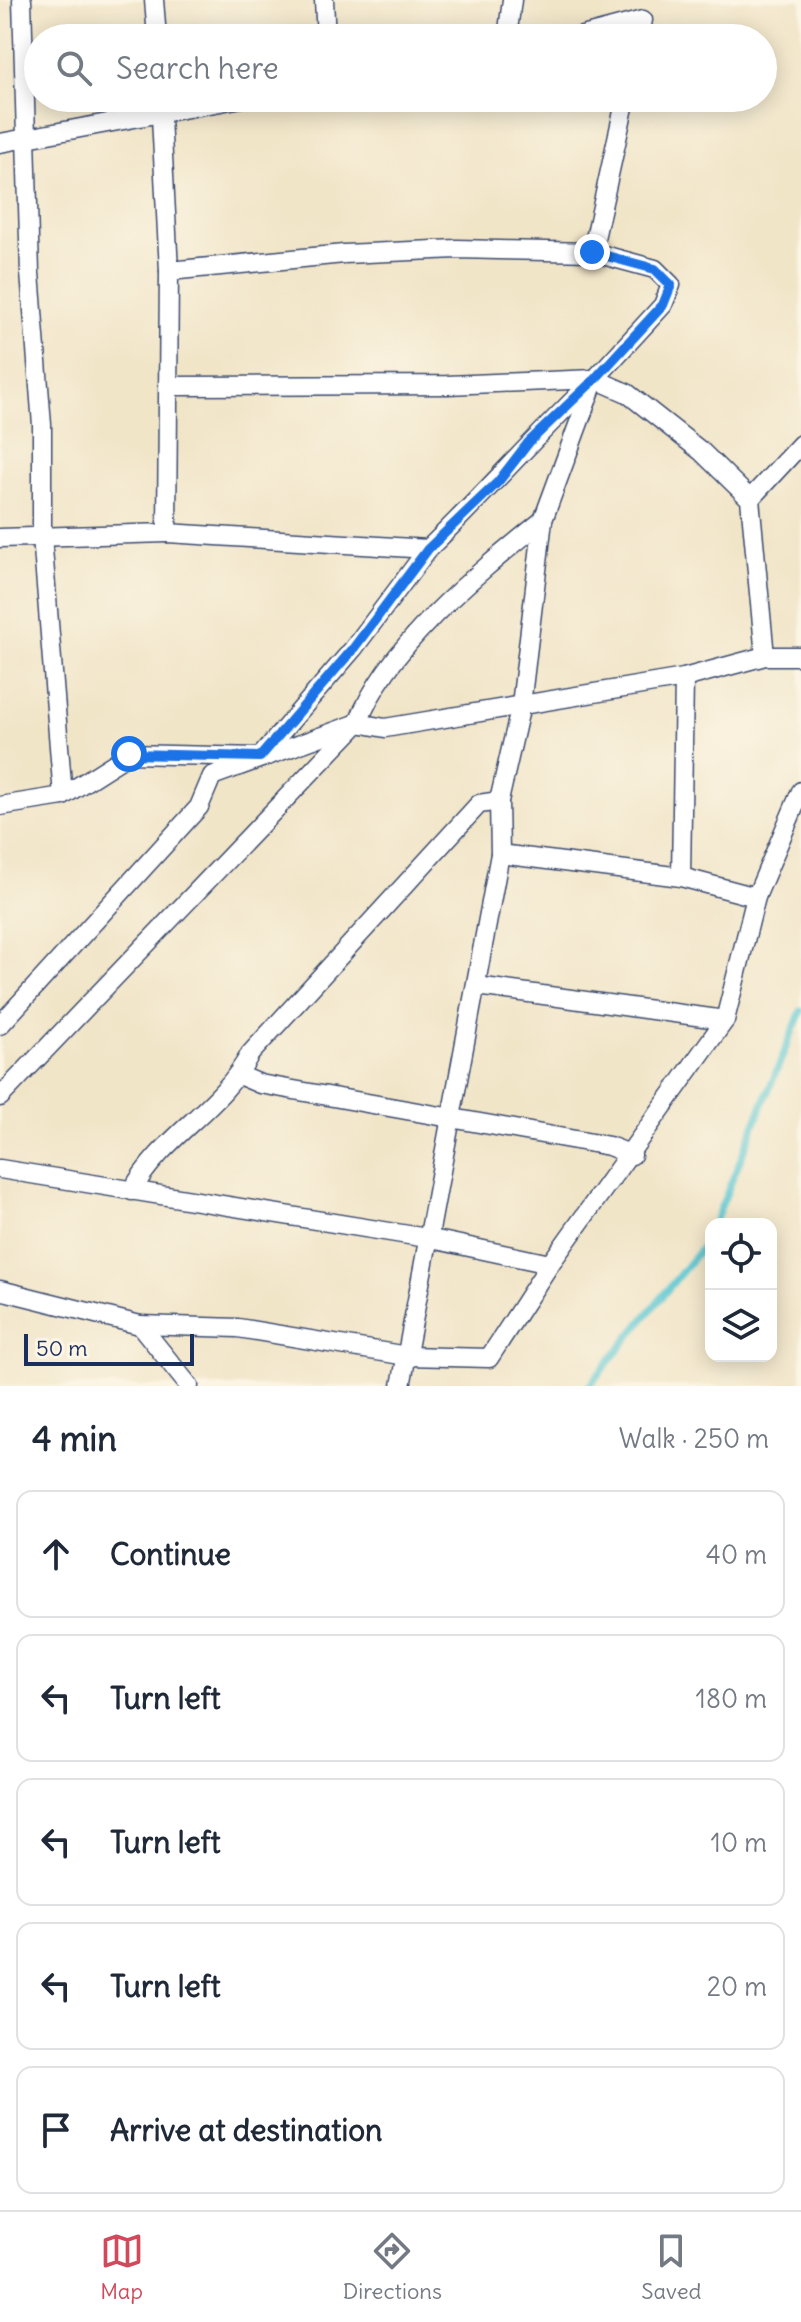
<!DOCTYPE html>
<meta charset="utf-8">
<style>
:root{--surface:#fff;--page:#f2f2f3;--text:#1f2937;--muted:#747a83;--line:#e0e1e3;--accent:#d1495b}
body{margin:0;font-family:Delius,sans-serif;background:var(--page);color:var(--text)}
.controls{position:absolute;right:24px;bottom:24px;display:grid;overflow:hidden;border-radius:16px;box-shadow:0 4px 20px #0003}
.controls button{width:72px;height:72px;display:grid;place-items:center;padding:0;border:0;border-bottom:2px solid var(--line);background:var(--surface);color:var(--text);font:40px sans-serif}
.scale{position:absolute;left:24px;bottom:20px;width:170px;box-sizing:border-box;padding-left:8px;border:4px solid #1b2f5e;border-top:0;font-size:22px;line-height:28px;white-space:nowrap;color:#1b2f5e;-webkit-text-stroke:6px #fcf5e5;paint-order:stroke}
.stop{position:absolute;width:24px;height:24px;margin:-18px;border:6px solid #1a73e8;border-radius:50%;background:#fff}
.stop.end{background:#1a73e8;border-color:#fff;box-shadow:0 2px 8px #0008}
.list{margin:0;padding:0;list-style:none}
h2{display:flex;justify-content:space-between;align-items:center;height:104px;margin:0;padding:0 32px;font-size:34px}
h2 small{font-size:26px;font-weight:400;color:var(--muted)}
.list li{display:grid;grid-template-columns:52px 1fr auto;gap:24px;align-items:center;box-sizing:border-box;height:128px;margin:0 16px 16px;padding:0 16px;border:2px solid var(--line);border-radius:16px}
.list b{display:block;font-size:30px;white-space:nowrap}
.list em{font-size:26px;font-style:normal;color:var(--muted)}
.icon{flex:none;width:44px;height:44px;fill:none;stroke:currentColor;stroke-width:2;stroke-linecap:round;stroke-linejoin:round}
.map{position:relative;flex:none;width:801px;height:1386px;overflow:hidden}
.search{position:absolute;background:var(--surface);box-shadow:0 4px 20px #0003;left:24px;right:24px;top:24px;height:88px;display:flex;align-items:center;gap:20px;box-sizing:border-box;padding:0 28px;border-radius:44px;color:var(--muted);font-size:30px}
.sheet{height:824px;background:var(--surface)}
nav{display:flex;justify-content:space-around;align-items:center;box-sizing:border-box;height:112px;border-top:2px solid var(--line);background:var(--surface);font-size:22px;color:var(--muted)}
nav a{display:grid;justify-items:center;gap:4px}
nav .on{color:var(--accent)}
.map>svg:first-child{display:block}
</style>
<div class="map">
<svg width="801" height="1386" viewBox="0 0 801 1386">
<rect width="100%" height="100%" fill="#fcf5e5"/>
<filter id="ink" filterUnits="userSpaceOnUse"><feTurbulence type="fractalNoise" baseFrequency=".0125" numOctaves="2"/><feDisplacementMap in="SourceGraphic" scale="16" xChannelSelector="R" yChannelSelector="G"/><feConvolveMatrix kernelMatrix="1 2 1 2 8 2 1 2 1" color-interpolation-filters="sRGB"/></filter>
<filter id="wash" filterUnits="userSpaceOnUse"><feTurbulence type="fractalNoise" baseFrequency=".006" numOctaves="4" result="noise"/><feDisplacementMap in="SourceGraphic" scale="32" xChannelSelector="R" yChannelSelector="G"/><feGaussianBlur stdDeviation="1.8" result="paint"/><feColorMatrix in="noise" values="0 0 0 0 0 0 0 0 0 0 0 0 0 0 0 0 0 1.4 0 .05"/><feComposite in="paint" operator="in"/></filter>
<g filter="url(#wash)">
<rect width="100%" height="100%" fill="#f1e5c8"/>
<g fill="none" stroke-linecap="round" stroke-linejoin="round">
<g stroke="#5bc7d2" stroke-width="7">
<path d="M 714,1224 L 801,1011"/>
<path d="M 589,1386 L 707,1241 L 711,1230"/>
</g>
</g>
</g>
<g filter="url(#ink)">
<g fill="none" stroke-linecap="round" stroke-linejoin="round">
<defs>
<g id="street">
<path d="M 22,0 L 30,273 L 42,425 L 42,536 L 63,796"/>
<path d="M 154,0 L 157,38"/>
<path d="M 324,0 L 326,38"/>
<path d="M 507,38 L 512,0"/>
<path d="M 575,38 L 643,20 L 639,38"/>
<path d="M 0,143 L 242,98"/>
<path d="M 169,271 L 344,254 L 457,249 L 592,252 L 626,98"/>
<path d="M 595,379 L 627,393 L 702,452 L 750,499 L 765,656"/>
<path d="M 169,386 L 447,385 L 595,379 C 537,434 486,493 428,549"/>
<path d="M 750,499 L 801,444"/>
<path d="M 0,538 L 167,533 L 169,271 L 160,98"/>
<path d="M 0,806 L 63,796 L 129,754 L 260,757 L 353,649 L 428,549 L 167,533"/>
<path d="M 500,854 L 681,877 L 756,897"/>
<path d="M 681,877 L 684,678"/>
<path d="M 477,986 L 725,1020"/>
<path d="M 0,1025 L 199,807 L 212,776 L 358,723 L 385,728 L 684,678 L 765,656 L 801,656"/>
<path d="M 239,1075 L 260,1084 L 609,1146 L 632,1155"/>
<path d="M 0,1097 L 358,723 C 387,645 479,572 543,520"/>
<path d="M 0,1169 L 427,1238 L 550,1264"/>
<path d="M 132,1191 C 161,1137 222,1108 250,1054 L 479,804 L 499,801"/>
<path d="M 0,1290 L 140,1325 L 189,1386"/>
<path d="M 140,1325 L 238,1328 L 407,1356 L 489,1358 L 550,1264 L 725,1020 L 756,897 L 801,791"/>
<path d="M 401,1386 L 500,854 L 499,801 L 521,705 L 543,520 L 595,379 L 663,305 L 671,285 L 655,269 L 592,252"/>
</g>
</defs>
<use href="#street" stroke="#3b4a6e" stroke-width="21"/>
<use href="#street" stroke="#fff" stroke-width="18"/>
</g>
</g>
<g fill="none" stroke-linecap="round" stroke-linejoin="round" filter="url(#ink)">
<path stroke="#1a73e8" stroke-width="10" d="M 129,754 L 260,757 L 353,649 L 428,549 L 498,482 L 529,442 L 595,379 L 663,305 L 671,285 L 655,269 L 592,252"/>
</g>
</svg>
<div class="controls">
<button><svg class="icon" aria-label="locate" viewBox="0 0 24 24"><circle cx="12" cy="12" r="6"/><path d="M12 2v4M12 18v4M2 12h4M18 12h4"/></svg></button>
<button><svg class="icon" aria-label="layers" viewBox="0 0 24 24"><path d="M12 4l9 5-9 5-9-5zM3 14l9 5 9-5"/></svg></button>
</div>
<div class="scale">50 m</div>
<div class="stop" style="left:129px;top:754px"></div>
<div class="stop end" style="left:592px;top:252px"></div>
<div class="search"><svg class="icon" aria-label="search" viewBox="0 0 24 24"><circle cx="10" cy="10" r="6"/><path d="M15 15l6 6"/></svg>Search here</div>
</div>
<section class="sheet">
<h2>4 min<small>Walk · 250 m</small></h2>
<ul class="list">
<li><svg class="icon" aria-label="ahead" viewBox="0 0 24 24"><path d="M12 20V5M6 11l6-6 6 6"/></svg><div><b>Continue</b></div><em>40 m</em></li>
<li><svg class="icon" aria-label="left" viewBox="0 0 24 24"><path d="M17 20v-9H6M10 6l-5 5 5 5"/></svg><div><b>Turn left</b></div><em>180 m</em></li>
<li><svg class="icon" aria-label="left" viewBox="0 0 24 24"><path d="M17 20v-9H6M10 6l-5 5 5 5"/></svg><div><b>Turn left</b></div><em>10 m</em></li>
<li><svg class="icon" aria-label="left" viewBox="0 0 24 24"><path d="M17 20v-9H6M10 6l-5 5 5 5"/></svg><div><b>Turn left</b></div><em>20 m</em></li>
<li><svg class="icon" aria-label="arrive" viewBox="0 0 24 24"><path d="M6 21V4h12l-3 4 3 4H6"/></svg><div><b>Arrive at destination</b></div></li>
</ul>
</section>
<nav>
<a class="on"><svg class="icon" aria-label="map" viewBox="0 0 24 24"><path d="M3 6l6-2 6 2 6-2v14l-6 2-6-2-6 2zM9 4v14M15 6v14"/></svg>Map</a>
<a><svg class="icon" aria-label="directions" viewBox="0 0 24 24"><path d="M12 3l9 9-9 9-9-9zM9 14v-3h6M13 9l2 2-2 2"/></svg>Directions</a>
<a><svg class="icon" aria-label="saved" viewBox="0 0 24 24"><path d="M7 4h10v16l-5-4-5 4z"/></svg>Saved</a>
</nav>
